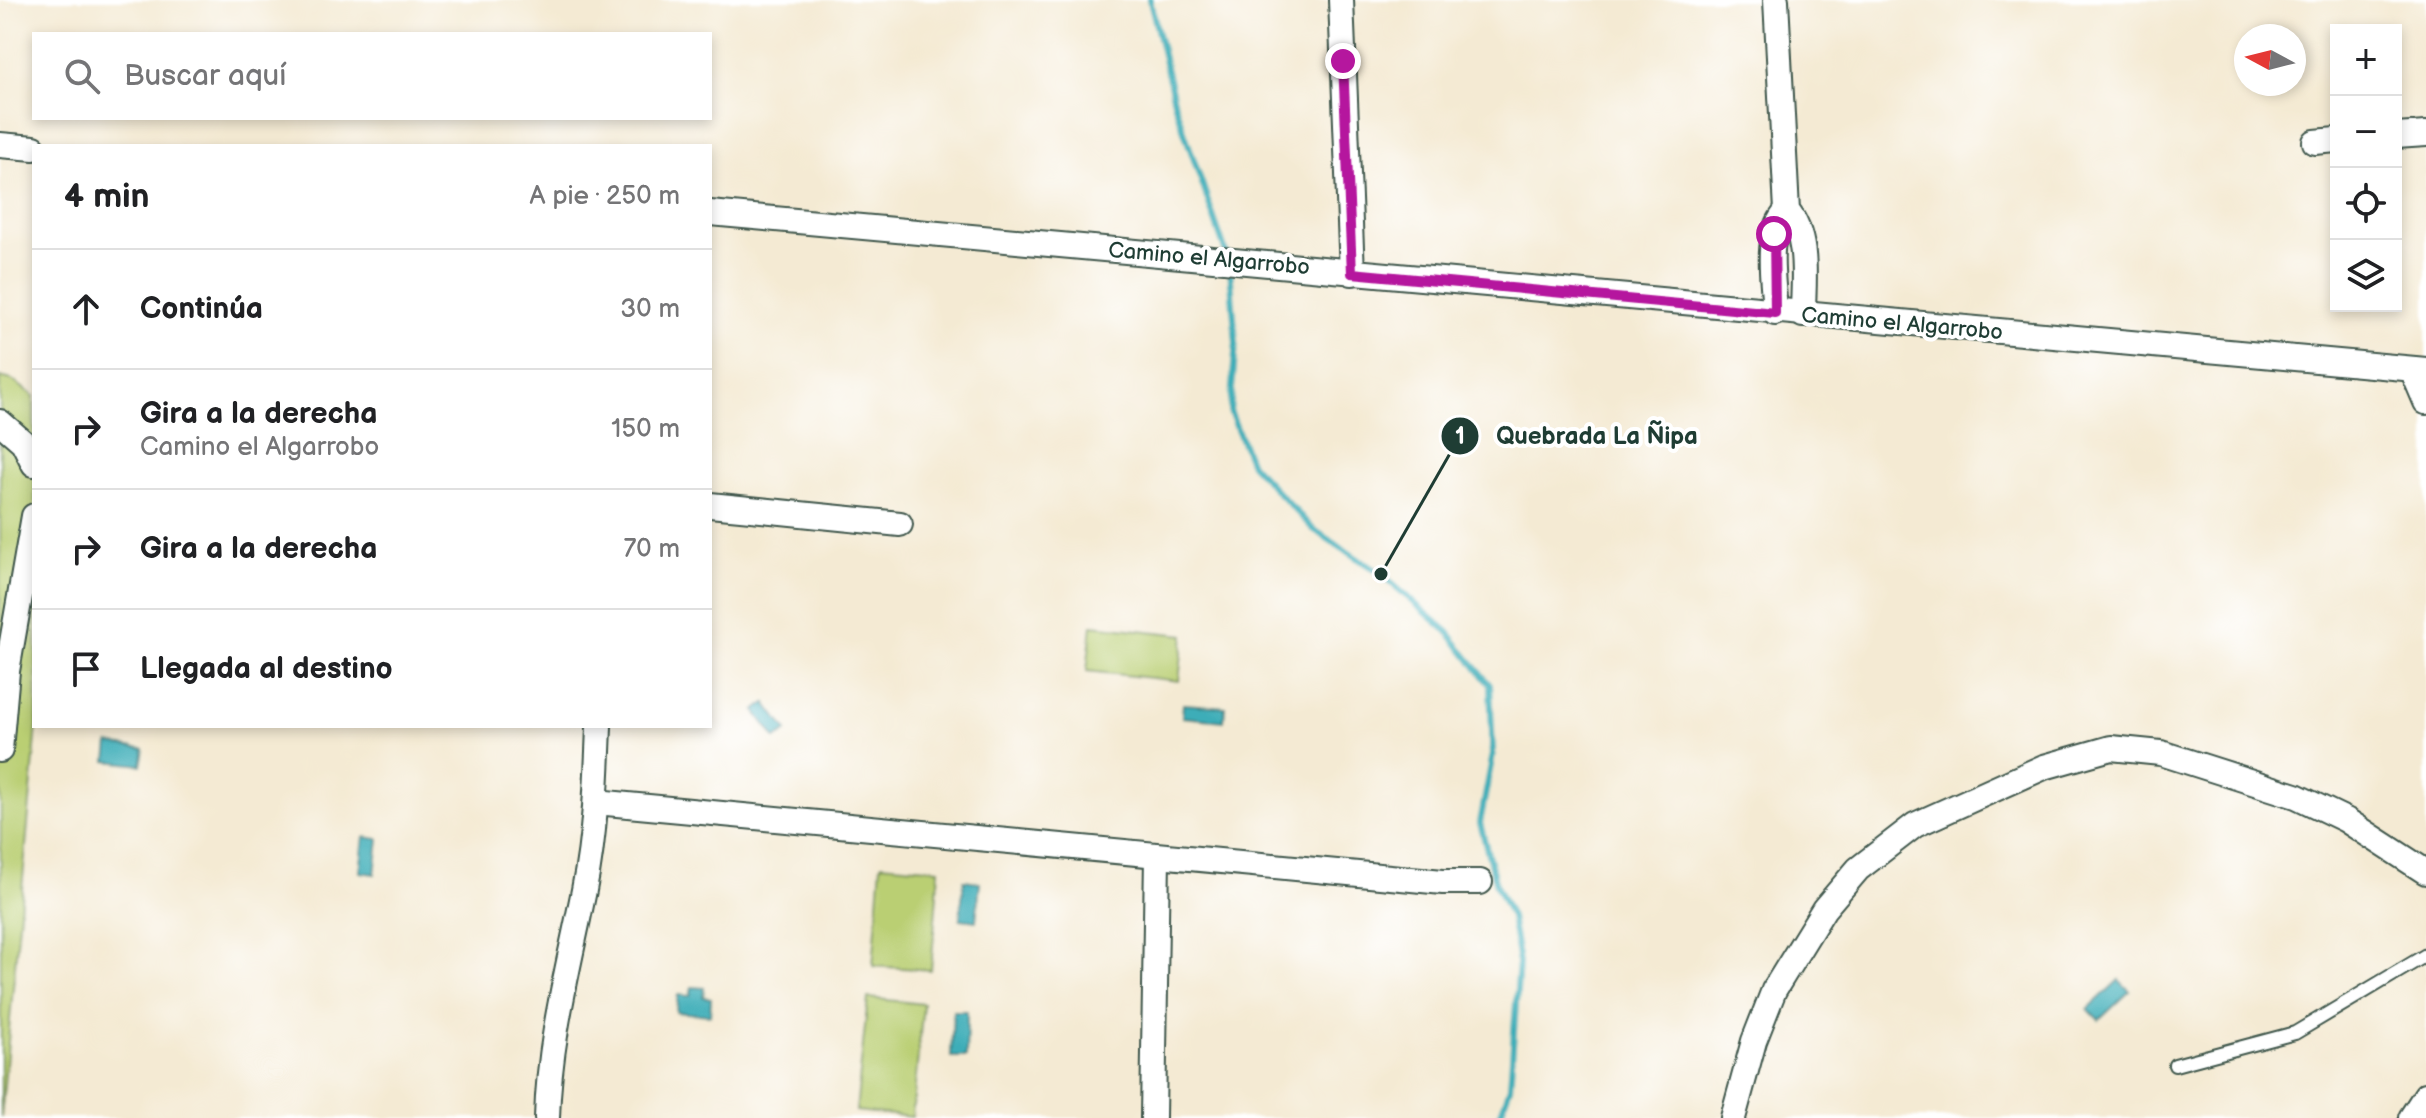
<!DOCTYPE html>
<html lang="es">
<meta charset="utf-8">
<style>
:root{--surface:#fff;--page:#f2f2f2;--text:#202124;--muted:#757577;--line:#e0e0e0}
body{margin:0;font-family:"Balsamiq Sans",sans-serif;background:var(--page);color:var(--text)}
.controls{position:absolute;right:24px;top:24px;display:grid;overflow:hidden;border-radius:0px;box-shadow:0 4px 12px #0003}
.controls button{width:72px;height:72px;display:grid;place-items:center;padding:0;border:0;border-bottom:2px solid var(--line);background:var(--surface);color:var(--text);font:40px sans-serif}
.compass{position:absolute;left:2234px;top:24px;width:72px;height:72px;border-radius:50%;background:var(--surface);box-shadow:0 4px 12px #0003;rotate:277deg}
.stop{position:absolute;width:24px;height:24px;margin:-18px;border:6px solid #b5179e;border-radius:50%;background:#fff}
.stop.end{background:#b5179e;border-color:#fff;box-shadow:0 2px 8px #0008}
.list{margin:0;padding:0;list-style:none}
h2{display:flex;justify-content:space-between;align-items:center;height:104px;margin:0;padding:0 32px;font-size:34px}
h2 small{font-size:26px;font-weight:400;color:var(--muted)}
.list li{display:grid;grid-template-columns:52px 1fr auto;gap:24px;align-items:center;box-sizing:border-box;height:120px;padding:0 32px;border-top:2px solid var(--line)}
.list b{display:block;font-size:30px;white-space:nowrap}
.list p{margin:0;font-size:26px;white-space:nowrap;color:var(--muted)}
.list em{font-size:26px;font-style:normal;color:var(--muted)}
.icon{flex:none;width:44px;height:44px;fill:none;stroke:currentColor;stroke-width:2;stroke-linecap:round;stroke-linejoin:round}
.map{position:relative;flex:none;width:2426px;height:1118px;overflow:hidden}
.search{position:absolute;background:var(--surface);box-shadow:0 4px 12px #0003;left:32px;top:32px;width:680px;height:88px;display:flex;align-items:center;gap:20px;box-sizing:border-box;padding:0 28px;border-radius:0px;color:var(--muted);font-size:30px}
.panel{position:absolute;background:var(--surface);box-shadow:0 4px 12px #0003;left:32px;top:144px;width:680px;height:584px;border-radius:0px}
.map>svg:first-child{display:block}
</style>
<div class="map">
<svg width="2426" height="1118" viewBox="0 0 2426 1118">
<rect width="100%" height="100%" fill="#fff"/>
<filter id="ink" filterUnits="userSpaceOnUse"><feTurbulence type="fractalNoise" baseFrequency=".0125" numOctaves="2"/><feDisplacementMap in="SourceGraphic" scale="16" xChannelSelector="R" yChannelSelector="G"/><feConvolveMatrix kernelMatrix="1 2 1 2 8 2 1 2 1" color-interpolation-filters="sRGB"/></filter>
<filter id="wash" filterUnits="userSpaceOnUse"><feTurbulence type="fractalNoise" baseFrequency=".006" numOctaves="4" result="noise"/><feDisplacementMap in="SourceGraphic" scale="32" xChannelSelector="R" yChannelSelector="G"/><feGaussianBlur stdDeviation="1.8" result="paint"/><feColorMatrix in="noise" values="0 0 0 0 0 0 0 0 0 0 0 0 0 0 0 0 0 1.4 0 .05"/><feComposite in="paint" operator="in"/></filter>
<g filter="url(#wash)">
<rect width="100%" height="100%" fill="#f4ead3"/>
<g fill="#bacf73" stroke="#6c8654" stroke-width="2">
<path d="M 0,377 L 12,380 L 34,396 L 37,726 L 1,1118 Z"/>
<path d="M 1092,625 L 1184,635 L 1179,681 L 1087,671 Z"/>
<path d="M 881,864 L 939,869 L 931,970 L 873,966 Z"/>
<path d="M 868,998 L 923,1004 L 912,1117 L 856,1111 Z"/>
</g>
<g fill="#3dadb8" stroke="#2e7576" stroke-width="2">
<path d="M 766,703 L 787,731 L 776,739 L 755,711 Z"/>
<path d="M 1183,704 L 1225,707 L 1224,721 L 1182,717 Z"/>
<path d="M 109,744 L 144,749 L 141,765 L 107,761 Z"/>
<path d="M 364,837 L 379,839 L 375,874 L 360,872 Z"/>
<path d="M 964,880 L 980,882 L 976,921 L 960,919 Z"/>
<path d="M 2119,980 L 2130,991 L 2099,1020 L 2088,1009 Z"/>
<path d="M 692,987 L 704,988 L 703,997 L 711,998 L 710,1015 L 676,1012 L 678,995 L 690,996 Z"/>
<path d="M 953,1011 L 967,1011 L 966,1057 L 951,1057 Z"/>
</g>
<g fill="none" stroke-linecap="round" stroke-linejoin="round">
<g stroke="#3dadb8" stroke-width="6">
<path d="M 1150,0 L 1175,105 L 1226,253"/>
<path d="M 1230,268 L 1236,343 L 1230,411 L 1251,464 L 1313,529 L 1381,574 L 1448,632 L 1490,685 L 1493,754 L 1480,823 L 1496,885 L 1511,917 L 1519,962 L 1510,1087 L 1499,1118"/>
</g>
</g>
</g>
<g filter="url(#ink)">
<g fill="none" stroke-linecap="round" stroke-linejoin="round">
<defs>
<path id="lane" d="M 2175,1065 L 2295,1033 L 2426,955"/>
<g id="street">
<path d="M 1341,0 L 1352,273"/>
<path d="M 1776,0 L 1787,211 C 1810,238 1803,282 1803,315"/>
<path d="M 2396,136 L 2426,134"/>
<path d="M 2315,142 L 2336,140"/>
<path d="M 0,145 L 34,148"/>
<path d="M 710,213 L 2426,370"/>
<path d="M 1775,313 C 1774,280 1763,237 1787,211"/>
<path d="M 2412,369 L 2426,402"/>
<path d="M 0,422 L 23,442 L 34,464"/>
<path d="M 710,505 L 900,524"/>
<path d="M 0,750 L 7,671 L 34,516"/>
<path d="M 596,802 L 1443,882 L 1480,882"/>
<path d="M 547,1118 C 549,1039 569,966 584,890 C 595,836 597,781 599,726"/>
<path d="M 1153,1118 L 1157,856"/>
<path d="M 1733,1118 L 1754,1041 L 1774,990 L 1824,909 L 1858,869 L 1915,825 L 2044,767 L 2111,748 L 2161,753 L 2296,796 L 2346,820 L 2426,872"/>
<path d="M 2411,1118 L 2426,1095"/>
</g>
</defs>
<use href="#lane" stroke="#3f574c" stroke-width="16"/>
<use href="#street" stroke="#3f574c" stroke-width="28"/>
<use href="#lane" stroke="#fff" stroke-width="12"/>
<use href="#street" stroke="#fff" stroke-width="24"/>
</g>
</g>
<g fill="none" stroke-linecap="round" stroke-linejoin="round" filter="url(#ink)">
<path stroke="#b5179e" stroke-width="10" d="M 1343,61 L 1352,273 L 1775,313 L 1774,234"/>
</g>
<g text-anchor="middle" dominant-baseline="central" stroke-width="8" stroke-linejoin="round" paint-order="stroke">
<g font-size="22" fill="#1f3d34" stroke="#fff">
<text transform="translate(1209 259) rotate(5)">Camino el Algarrobo</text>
<text transform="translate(1902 324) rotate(5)">Camino el Algarrobo</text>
</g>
</g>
<path fill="none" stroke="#1f3d34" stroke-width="3" d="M1381 574L1460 436"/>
<g fill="#1f3d34" stroke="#fff" stroke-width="3">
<circle cx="1381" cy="574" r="8"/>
<circle cx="1460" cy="436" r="20"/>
</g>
<g font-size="24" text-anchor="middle" font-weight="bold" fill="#fff">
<text x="1460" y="444">1</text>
</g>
<g font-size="24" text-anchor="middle" font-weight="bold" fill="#1f3d34" stroke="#fff" stroke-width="8" stroke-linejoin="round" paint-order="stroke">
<text x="1597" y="444">Quebrada La Ñipa</text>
</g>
</svg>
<div class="controls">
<button>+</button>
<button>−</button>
<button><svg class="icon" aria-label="locate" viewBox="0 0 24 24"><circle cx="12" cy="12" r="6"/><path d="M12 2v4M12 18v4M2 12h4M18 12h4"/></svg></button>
<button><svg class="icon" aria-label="layers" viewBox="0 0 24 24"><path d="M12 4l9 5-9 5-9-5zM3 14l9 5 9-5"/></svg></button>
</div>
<svg class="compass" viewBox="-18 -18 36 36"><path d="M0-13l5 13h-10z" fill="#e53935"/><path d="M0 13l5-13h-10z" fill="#757577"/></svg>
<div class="stop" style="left:1774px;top:234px"></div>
<div class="stop end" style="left:1343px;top:61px"></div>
<div class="search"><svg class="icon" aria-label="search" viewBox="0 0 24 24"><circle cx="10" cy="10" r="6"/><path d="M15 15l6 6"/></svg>Buscar aquí</div>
<section class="panel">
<h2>4 min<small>A pie · 250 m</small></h2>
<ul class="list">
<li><svg class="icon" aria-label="ahead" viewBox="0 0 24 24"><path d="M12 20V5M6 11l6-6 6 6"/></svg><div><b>Continúa</b></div><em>30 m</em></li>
<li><svg class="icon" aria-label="right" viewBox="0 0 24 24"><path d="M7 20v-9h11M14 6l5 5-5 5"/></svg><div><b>Gira a la derecha</b><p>Camino el Algarrobo</p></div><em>150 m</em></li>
<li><svg class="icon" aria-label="right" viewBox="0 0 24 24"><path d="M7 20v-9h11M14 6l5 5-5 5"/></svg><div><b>Gira a la derecha</b></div><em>70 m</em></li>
<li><svg class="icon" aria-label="arrive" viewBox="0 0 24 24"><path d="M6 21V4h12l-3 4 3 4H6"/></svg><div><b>Llegada al destino</b></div></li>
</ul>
</section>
</div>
